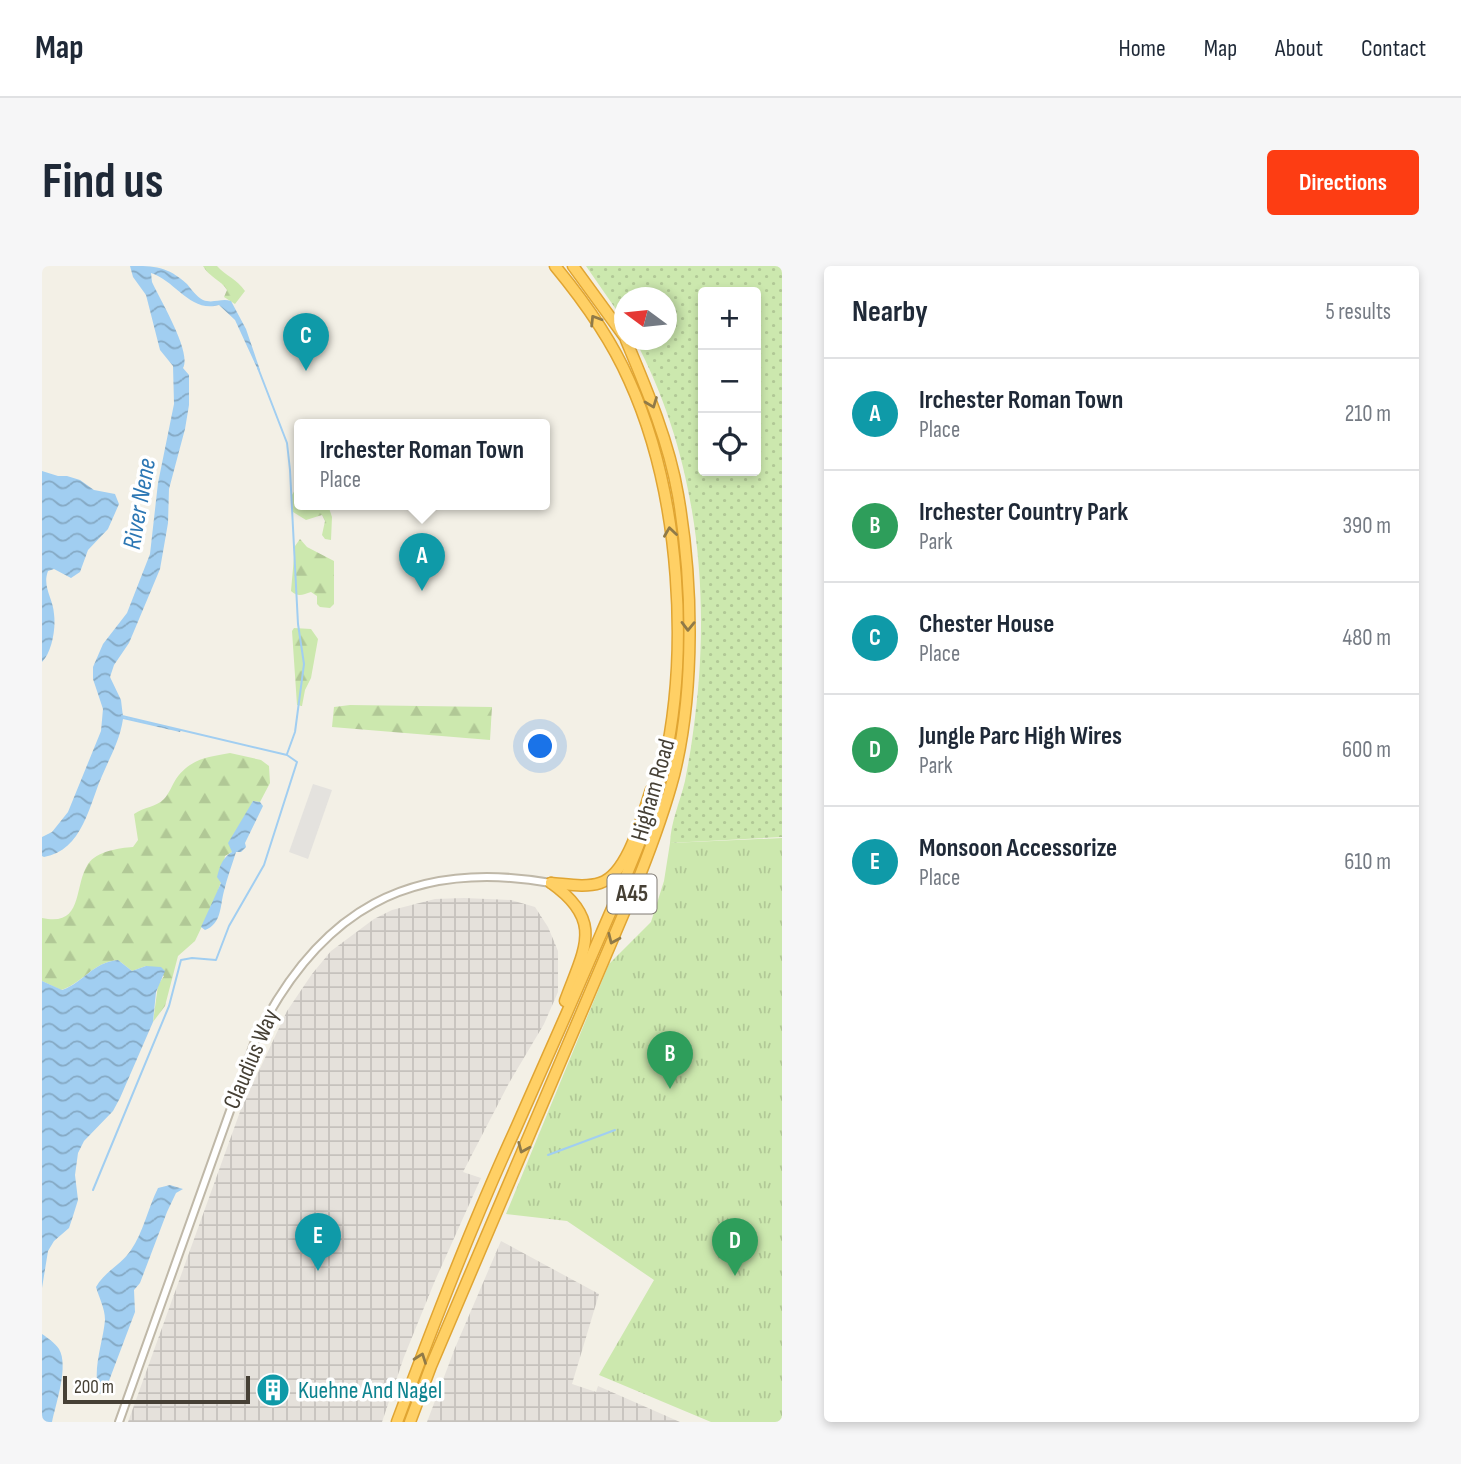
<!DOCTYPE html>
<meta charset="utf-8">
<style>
:root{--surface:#fff;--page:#f6f6f7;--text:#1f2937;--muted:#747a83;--line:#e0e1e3;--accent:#fd3d13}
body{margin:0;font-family:"Sofia Sans Condensed",sans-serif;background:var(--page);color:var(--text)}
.controls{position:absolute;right:21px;top:21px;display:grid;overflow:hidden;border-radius:7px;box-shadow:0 4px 10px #0003}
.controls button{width:63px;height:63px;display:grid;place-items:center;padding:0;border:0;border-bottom:2px solid var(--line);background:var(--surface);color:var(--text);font:35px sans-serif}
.compass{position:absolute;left:572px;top:21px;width:63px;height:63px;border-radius:50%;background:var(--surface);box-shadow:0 4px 10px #0003;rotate:285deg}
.scale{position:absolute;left:21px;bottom:18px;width:187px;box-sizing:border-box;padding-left:7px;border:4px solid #464035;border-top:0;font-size:19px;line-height:24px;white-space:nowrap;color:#464035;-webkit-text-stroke:5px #fff;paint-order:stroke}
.you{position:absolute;left:499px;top:481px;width:24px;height:24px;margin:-18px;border:5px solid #fff;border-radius:50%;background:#1a73e8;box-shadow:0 0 0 10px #1a73e833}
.badge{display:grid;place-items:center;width:46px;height:46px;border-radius:50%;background:var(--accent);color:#fff;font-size:23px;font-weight:700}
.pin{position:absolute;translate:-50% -58px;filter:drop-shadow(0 2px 4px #0008)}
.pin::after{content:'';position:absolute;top:37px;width:24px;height:21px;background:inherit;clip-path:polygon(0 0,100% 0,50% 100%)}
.popup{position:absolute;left:252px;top:153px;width:256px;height:91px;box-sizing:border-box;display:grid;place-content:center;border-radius:7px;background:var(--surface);filter:drop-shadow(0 2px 5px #0005);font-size:23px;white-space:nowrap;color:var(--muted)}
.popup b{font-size:26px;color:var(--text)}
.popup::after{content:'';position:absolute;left:50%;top:100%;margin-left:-14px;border:14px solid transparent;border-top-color:var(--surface)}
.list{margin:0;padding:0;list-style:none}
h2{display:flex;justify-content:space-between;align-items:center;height:91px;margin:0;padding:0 28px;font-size:30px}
h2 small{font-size:23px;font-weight:400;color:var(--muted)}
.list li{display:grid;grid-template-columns:46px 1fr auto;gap:21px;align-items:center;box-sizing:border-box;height:112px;padding:0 28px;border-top:2px solid var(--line)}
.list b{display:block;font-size:26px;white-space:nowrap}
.list p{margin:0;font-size:23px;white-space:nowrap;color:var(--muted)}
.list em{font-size:23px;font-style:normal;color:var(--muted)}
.icon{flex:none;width:38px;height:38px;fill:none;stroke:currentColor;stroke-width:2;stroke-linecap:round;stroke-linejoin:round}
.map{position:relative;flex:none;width:740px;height:1156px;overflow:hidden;border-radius:7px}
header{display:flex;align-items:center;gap:42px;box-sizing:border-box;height:98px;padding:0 35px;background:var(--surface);border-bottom:2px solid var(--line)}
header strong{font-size:33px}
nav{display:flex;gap:38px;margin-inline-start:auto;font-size:24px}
.intro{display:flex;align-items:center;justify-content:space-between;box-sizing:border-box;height:168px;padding:0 42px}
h1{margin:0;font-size:49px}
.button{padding:18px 32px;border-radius:7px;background:var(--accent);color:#fff;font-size:24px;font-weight:700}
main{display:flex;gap:42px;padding:0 42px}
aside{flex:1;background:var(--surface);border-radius:7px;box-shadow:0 4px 10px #0003}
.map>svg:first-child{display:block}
</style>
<header>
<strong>Map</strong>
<nav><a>Home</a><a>Map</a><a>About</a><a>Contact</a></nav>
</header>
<div class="intro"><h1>Find us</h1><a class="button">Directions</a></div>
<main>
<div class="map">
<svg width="740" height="1156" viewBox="0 0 740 1156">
<defs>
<pattern id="industrial-grid" width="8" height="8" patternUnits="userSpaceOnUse" patternTransform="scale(1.75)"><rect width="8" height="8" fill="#e5e1db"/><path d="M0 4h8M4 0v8" fill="none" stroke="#c6c2bd"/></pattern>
<pattern id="grass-dots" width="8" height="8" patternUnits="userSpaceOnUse" patternTransform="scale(1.75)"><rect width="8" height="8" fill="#cce8ae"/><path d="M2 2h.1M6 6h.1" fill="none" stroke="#b1c896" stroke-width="1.8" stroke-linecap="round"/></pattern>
<pattern id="forest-firs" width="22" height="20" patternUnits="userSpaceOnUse" patternTransform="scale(1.75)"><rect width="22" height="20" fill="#cce8ae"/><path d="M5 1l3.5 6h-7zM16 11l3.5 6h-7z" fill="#b1c896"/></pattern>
<pattern id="park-tufts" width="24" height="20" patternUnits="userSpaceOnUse" patternTransform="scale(1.75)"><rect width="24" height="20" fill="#cce8ae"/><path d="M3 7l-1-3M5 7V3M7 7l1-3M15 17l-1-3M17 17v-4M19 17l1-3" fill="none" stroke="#b1c896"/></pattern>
<pattern id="water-waves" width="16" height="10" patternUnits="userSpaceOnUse" patternTransform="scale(1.75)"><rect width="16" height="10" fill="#a1cef1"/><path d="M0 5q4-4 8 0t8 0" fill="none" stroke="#85a9c4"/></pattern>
</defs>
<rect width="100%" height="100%" fill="#f3f0e6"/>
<g fill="url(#industrial-grid)">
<path d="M 422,632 L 469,634 L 493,641 L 506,661 L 516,685 L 516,726 L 502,758 L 467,817 L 421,906 L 439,912 L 392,1017 L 362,1091 L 340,1156 L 86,1156 L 199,843 L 245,745 L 270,708 L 289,685 L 332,653 L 350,644 L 393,633 Z"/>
<path d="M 459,975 L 557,1028 L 530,1118 L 554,1126 L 556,1120 L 638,1156 L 385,1156 L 413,1082 Z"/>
</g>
<path fill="url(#grass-dots)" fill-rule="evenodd" d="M 544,0 L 740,0 L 740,571 L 628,577 C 629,555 638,536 643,515 C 646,499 649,483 651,467 C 670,334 657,194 593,74 L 624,74 L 624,32 L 582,32 L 582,55 ZM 661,26 L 714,26 L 714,205 L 661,205 Z"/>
<g fill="url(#forest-firs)">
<path d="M 161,0 L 175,0 C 184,10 195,13 203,25 L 193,38 L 182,31 L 185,24 C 179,14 167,11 161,0 Z"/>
<path d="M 254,222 L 257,222 L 258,239 L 286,239 L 290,251 L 289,274 L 283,273 L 280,269 L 283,255 L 280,249 L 264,254 L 251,246 L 250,229 Z"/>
<path d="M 258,273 L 265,281 L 292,295 L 292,338 L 288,342 L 278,341 L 275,338 L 275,330 L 269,326 C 261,329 255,331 249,325 L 253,280 Z"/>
<path d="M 252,362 L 269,363 L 276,373 L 269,412 L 263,424 L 260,440 L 255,439 L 250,365 Z"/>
<path d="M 308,439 L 450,441 L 448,474 L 290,461 L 292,441 Z"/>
<path d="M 188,487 L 219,494 L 227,500 L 228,517 L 218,536 L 211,535 L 189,581 L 190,586 L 183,590 L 179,616 L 173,633 L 153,675 L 136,690 L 123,740 L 111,756 L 116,719 L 122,710 L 104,700 L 90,705 L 76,694 C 49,697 43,716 19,724 L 0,715 L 0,652 C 42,661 31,622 46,598 C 55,585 77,582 91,581 L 96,574 L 92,548 C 102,541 114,541 122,533 C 127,528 130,519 134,513 C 148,493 165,491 188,487 Z"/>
</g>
<path fill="url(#park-tufts)" d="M 740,572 L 740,1156 L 669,1156 L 557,1109 L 612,1014 L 525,955 L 464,948 L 567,698 L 609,656 L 622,615 L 628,577 Z"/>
<path fill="#e4e2de" d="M 271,518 L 290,524 L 266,593 L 247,586 Z"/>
<g fill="url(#water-waves)">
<path d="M 88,0 C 113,0 125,0 145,18 C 150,24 154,30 161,34 C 171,38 179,32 189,35 L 204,63 L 218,104 L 216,104 L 193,54 L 177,39 C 148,47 134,15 109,7 L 110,16 C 118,34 150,86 141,102 L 147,109 L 147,139 L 143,163 L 127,223 L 126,257 L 118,303 L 87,377 L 72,399 L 68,411 L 79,434 L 81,451 L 139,464 L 138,466 L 81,453 C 78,474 68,491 60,510 C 47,539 41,584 2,591 L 0,590 L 0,571 L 10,566 L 26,546 L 59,465 L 61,443 L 51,413 L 51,401 L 61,378 L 85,347 L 108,288 L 116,217 L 132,138 L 131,100 L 118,84 L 104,29 L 91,11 Z"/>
<path d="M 0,205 L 16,210 L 25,210 L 38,214 L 52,224 L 73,228 L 77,238 L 66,263 L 46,284 L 38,306 L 29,312 L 12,303 L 6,305 C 0,321 11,332 12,348 C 14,362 10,386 0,396 Z"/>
<path d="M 211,535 L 218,536 L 221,540 L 203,577 L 204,581 L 199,586 L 194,586 C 190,599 185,612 182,625 C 178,639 180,658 163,664 L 159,661 L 179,617 L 175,611 C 178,600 180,592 190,586 L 186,577 Z"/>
<path d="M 76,694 L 90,705 L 104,700 L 119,701 L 123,705 L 114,726 L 111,756 L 78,832 L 71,845 L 42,875 L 36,887 L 33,909 L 36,934 L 31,950 L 27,962 L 12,975 L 6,985 L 0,1022 L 0,715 L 20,724 C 43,716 49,697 76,694 Z"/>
<path d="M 128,919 L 141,923 L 134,927 L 125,946 L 98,1017 L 92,1024 L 93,1046 L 62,1128 L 58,1128 C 49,1106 61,1077 63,1054 C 63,1042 57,1032 54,1021 C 63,1005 79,999 89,984 C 101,967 106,942 116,922 Z"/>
<path d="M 0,1068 C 6,1072 13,1077 17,1083 C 27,1100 14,1137 10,1156 L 0,1156 Z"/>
</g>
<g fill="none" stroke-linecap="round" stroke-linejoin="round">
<g stroke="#a1cef1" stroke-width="2">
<path d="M 216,102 L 245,177 L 248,204 L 256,358 L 262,398 L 253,466 L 245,488"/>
<path d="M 506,889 L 573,864"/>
<path d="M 51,924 L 127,740 L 139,694 L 150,692 L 174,694 L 187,660 L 222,599 L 255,496 L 245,489 L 80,450"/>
</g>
<defs>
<path id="minor" d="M 77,1156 L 214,772 C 277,645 367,592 509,617"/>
<g id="highway">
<path d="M 531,0 L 582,70"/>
<path d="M 509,617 C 524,618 543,622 558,617 C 586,608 600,550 609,524"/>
<path d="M 509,617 C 563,655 542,683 523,735"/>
<path d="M 355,1156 C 392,1057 430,958 474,862 C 503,797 531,733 559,668 C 581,617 605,565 619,511 C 649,391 639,228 587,114 C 569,73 542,35 513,0"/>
<path d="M 368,1156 L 389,1100 L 598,609 C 611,576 623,543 632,509 C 653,424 651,315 636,229 C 627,176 605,124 584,74"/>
</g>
</defs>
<use href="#minor" stroke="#bfb8a8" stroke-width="10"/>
<use href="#highway" stroke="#e0a533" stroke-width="13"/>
<use href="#minor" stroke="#fff" stroke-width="6"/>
<use href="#highway" stroke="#ffd065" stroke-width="10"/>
</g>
<defs><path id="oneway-chevron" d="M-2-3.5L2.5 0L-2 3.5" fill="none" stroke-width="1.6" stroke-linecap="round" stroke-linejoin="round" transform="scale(1.75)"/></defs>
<g stroke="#907a48">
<use href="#oneway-chevron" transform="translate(553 54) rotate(-122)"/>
<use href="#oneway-chevron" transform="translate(610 137) rotate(69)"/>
<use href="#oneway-chevron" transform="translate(628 266) rotate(-98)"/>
<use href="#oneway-chevron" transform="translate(646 360) rotate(91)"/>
<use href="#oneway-chevron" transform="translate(571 673) rotate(114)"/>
<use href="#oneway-chevron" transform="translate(481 882) rotate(113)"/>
<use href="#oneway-chevron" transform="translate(379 1092) rotate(-70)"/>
</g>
<defs>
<symbol id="building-disc" viewBox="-11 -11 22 22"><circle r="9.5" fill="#0f9aa8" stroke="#fff"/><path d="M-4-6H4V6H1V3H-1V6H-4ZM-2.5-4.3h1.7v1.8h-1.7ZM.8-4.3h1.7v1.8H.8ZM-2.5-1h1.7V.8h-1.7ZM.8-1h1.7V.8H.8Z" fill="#fff"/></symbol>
</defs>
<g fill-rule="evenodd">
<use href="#building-disc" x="212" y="1105" width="38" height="38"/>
</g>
<g text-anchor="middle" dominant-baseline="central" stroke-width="7" stroke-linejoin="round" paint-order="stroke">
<rect fill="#fff" stroke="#7e7972" stroke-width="2" x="565.5" y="608.5" width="49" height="39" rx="5"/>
<g font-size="23" font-weight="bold" fill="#464035">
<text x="590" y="628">A45</text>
</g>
<g font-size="24" fill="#464035" stroke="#fff">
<text transform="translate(611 524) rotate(-74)">Higham Road</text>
<text transform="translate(209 793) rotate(-67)">Claudius Way</text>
</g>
<g font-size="24" fill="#0d838f" stroke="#fff" text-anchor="start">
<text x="256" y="1124">Kuehne And Nagel</text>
</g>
<g font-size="26" font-style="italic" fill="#2c77b4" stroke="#fff">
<text transform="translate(98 238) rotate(-80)">River Nene</text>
</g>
</g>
</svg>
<div class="controls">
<button>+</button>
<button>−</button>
<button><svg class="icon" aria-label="locate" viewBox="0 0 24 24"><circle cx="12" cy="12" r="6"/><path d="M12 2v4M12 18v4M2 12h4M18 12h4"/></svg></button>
</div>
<svg class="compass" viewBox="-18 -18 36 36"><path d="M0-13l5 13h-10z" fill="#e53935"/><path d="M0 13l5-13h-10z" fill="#747a83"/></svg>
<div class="scale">200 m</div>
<div class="you"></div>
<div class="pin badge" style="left:380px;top:325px;background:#0f9aa8">A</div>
<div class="popup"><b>Irchester Roman Town</b>Place</div>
<div class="pin badge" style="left:628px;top:823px;background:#2e9e5b">B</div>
<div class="pin badge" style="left:264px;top:105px;background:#0f9aa8">C</div>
<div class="pin badge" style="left:693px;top:1010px;background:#2e9e5b">D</div>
<div class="pin badge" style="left:276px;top:1005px;background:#0f9aa8">E</div>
</div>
<aside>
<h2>Nearby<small>5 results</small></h2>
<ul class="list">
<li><span class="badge" style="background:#0f9aa8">A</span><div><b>Irchester Roman Town</b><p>Place</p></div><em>210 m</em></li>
<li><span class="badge" style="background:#2e9e5b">B</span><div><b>Irchester Country Park</b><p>Park</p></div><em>390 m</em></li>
<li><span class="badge" style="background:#0f9aa8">C</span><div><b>Chester House</b><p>Place</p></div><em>480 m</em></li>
<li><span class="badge" style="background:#2e9e5b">D</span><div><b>Jungle Parc High Wires</b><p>Park</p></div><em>600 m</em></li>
<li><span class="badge" style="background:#0f9aa8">E</span><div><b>Monsoon Accessorize</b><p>Place</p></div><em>610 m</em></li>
</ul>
</aside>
</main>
